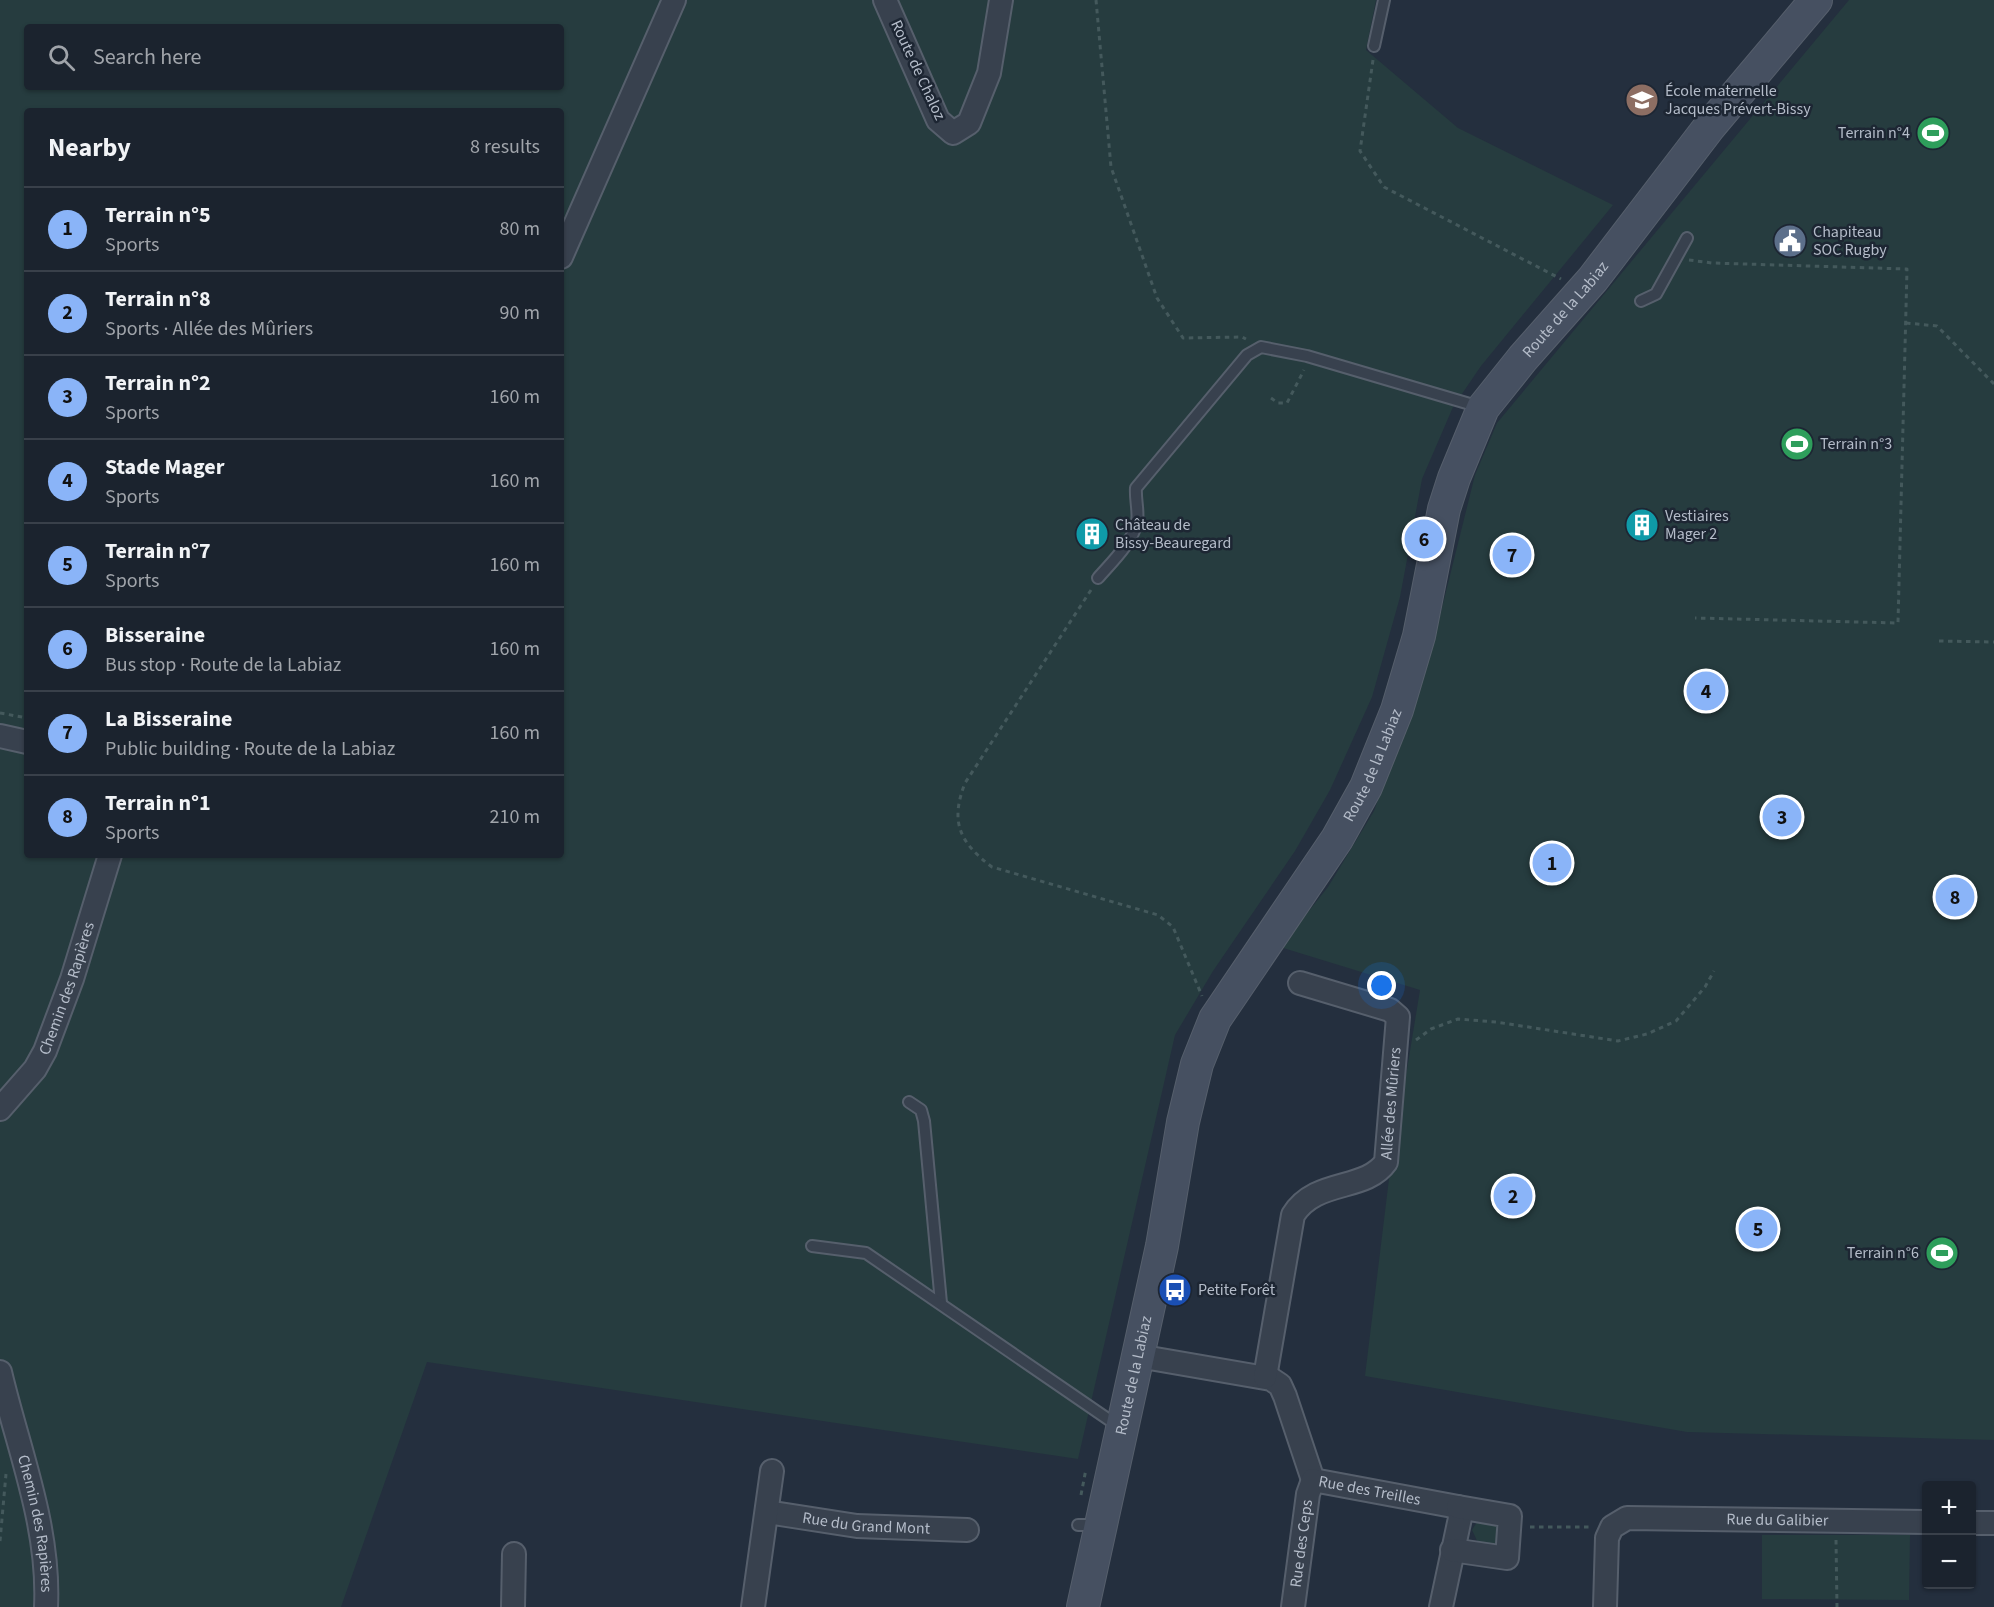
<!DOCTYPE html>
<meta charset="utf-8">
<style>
:root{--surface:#1b232e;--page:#242b36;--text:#f1f3f6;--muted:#a0a4aa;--line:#39404a;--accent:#8ab4f8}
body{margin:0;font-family:"Source Sans 3",sans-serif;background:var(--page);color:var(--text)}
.controls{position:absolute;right:18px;bottom:18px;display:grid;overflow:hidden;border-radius:6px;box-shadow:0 2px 4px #0004}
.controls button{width:54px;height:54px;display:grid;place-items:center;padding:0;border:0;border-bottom:2px solid var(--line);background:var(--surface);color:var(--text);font:30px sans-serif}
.you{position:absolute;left:1382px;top:986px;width:21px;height:21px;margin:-15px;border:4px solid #fff;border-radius:50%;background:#1a73e8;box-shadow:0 0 0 9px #1a73e833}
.badge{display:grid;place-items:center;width:39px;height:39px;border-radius:50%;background:var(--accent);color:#111;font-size:20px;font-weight:700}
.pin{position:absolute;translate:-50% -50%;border:3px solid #fff;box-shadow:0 2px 6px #0006}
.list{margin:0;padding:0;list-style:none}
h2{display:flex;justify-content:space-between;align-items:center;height:78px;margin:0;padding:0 24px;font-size:26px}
h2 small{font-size:20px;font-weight:400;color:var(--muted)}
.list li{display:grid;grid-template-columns:39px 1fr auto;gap:18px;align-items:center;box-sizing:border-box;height:84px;padding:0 24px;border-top:2px solid var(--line)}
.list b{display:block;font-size:22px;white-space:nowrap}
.list p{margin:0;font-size:20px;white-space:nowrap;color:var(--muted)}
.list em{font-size:20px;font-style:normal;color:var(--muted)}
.icon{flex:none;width:33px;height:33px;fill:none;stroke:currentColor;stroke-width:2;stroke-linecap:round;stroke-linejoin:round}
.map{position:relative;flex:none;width:1994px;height:1607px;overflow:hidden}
.search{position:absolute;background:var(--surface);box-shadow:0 2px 4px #0004;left:24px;top:24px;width:540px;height:66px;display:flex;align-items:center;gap:15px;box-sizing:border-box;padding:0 21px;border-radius:6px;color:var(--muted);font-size:22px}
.panel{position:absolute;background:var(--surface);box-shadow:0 2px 4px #0004;left:24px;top:108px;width:540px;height:750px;border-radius:6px}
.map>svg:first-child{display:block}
</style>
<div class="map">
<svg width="1994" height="1607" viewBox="0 0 1994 1607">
<rect width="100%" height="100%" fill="#242f3e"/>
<g fill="#263c3f" fill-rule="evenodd">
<path d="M 0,0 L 1376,0 L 1366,50 L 1458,128 L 1613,205 L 1481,366 L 1453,407 L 1422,479 L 1400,597 L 1372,697 L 1330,790 L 1295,851 L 1213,971 L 1175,1035 L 1078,1459 L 427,1362 L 341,1607 L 0,1607 ZM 27,27 L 561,27 L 561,87 L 27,87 ZM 27,111 L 561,111 L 561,855 L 27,855 Z"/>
<path d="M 1849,0 L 1994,0 L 1994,1440 L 1687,1432 L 1365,1376 L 1389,1179 L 1420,990 L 1280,947 L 1328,887 L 1374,811 L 1431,652 L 1475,475 L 1497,423 Z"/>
<path d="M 1477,1522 L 1488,1522 L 1499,1527 L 1502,1543 L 1495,1552 L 1481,1549 L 1472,1530 Z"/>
<path d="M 1762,1535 L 1910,1535 L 1909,1600 L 1762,1599 Z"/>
</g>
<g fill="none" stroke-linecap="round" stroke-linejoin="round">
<defs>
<g id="service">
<path d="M 1374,46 L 1384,0"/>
<path d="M 1641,301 L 1656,294 L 1687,238"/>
<path d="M 1098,578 C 1111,563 1133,542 1137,522 C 1139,512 1135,499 1136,488 L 1247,355 L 1261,347 L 1307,356 L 1480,407"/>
<path d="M 909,1102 L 921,1110 L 924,1121 L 941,1303"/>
<path d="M 812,1246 L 866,1253 L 1118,1426"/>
<path d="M 1078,1525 L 1097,1525"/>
</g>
<g id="minor">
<path d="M 885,0 L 938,120 L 953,133 L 969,123 L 989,73 L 1001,0"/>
<path d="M 561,257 L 674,0"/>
<path d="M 0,736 L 27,742"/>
<path id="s1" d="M 0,1109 L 35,1069 L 45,1051 L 72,979 L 110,855"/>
<path id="s2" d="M 1138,1356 L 1271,1379 L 1280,1385 L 1285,1396 L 1313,1480 L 1458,1507 L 1460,1518 L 1441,1607"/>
<path id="s3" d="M 0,1372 C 18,1449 50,1526 46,1607"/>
<path id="s4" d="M 1265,1377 L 1293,1215 C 1316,1178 1365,1192 1386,1162 L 1398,1017 L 1390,1010 L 1300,983"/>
<path id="s5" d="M 767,1512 L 857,1526 L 967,1530"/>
<path d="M 1972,1523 L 1994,1523"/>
<path d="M 1452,1550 L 1507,1558 L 1510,1516 L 1458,1507"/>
<path d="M 513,1607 L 514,1554"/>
<path d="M 753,1607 L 772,1471"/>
<path id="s6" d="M 1293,1607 L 1308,1494 L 1313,1480"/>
<path id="s7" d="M 1605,1607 L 1607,1538 L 1612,1527 L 1627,1518 L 1926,1522"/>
</g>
<g id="secondary">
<path id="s8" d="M 1083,1607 L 1162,1246 L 1183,1122 L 1197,1064 L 1215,1019 L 1337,839 L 1366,787 L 1397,710 L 1419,636 L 1444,509 L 1454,478 L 1483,408 L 1523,358 L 1593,279 L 1710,126 L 1816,0"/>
</g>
</defs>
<use href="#service" stroke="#565f6c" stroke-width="14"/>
<use href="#minor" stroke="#565f6c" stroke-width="26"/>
<use href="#secondary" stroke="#565f6c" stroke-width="34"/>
<g stroke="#44595c" stroke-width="3" stroke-dasharray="4.5 4.5" stroke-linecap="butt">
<path d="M 1096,0 L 1111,167 L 1157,298 L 1183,338 L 1242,337 L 1246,339"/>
<path d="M 1373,60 L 1360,151 L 1384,187 L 1561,279"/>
<path d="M 1689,260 L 1712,263 L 1907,269 L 1898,623 L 1695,618"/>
<path d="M 1906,323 L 1937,326 L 1994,384"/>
<path d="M 1271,398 L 1278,403 L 1287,403 L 1304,370"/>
<path d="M 1091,590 L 965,783 C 950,822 959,842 992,867 L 1158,915 L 1173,927 L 1202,996"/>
<path d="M 1939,641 L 1994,642"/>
<path d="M 0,713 L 27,718"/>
<path d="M 1416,1040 L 1431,1029 L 1458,1019 L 1496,1022 L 1618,1041 L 1647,1034 L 1676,1021 L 1705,987 L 1714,971"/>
<path d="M 1081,1495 L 1086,1469"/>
<path d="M 1530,1527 L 1589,1527"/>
<path d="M 1836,1540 L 1837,1607"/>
<path d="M 0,1541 L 6,1474"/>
</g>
<use href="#service" stroke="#38414e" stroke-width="10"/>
<use href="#minor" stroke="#38414e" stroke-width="22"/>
<use href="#secondary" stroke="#465061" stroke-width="32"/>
</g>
<defs>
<symbol id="school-disc" viewBox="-11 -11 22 22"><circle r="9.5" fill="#8d6e63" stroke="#1d2633"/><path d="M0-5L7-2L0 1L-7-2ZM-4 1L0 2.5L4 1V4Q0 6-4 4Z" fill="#fff"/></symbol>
<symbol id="stadium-disc" viewBox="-11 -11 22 22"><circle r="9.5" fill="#2e9e5b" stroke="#1d2633"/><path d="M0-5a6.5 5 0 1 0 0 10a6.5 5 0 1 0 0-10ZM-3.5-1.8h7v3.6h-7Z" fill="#fff"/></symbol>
<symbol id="civic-disc" viewBox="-11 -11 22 22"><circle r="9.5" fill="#5c6f8a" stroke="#1d2633"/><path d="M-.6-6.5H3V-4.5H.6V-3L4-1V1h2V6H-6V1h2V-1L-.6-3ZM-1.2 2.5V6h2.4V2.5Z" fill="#fff"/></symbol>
<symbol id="building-disc" viewBox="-11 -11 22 22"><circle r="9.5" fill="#0f9aa8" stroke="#1d2633"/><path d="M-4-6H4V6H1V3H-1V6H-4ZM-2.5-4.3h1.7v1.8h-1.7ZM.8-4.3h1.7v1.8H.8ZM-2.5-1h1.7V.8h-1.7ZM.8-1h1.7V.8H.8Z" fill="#fff"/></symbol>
<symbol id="bus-disc" viewBox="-11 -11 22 22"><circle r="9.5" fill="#1a4fb4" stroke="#1d2633"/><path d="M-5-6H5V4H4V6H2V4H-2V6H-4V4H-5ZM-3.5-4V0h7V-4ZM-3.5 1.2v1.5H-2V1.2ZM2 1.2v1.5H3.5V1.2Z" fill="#fff"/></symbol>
</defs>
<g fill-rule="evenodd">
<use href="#school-disc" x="1623" y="81" width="38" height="38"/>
<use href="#stadium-disc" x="1914" y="114" width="38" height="38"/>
<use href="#civic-disc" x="1771" y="222" width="38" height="38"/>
<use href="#stadium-disc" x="1778" y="425" width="38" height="38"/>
<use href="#building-disc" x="1623" y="506" width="38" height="38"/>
<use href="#building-disc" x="1073" y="515" width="38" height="38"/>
<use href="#stadium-disc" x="1923" y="1234" width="38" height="38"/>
<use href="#bus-disc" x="1156" y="1271" width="38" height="38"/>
</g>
<g text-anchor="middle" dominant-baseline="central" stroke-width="5" stroke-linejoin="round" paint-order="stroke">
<g font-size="16" fill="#b4bcc9" stroke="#1d2633">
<text transform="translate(918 70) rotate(65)">Route de Chaloz</text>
<text stroke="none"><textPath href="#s8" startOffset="1407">Route de la Labiaz</textPath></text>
<text stroke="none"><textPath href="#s8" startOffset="903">Route de la Labiaz</textPath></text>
<text stroke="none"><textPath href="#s1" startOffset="140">Chemin des Rapières</textPath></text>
<text stroke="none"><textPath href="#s4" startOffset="333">Allée des Mûriers</textPath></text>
<text stroke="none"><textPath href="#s8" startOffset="237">Route de la Labiaz</textPath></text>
<text stroke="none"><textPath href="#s2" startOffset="304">Rue des Treilles</textPath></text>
<text stroke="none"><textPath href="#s7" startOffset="249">Rue du Galibier</textPath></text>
<text stroke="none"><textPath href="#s5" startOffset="100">Rue du Grand Mont</textPath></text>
<text stroke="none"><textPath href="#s3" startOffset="156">Chemin des Rapières</textPath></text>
<text stroke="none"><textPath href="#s6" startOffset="64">Rue des Ceps</textPath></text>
</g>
<g font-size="16" fill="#b4bcc9" stroke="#1d2633" text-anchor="start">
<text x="1665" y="91">École maternelle<tspan x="1665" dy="18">Jacques Prévert-Bissy</tspan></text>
<text x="1910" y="133" text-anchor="end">Terrain n°4</text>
<text x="1813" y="232">Chapiteau<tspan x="1813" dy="18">SOC Rugby</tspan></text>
<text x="1820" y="444">Terrain n°3</text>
<text x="1665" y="516">Vestiaires<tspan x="1665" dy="18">Mager 2</tspan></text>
<text x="1115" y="525">Château de<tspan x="1115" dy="18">Bissy-Beauregard</tspan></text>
<text x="1919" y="1253" text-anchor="end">Terrain n°6</text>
<text x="1198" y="1290">Petite Forêt</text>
</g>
</g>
</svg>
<div class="controls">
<button>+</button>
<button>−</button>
</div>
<div class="you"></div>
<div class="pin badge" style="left:1552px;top:863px">1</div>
<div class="pin badge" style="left:1513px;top:1196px">2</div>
<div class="pin badge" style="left:1782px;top:817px">3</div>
<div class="pin badge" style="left:1706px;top:691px">4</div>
<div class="pin badge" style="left:1758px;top:1229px">5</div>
<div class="pin badge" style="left:1424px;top:539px">6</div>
<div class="pin badge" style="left:1512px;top:555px">7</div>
<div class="pin badge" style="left:1955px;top:897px">8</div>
<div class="search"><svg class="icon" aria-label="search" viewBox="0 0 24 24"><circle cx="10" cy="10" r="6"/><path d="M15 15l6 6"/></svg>Search here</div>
<section class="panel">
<h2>Nearby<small>8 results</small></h2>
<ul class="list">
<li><span class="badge">1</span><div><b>Terrain n°5</b><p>Sports</p></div><em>80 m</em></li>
<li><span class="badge">2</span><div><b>Terrain n°8</b><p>Sports · Allée des Mûriers</p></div><em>90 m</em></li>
<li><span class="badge">3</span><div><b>Terrain n°2</b><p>Sports</p></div><em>160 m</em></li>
<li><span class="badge">4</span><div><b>Stade Mager</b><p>Sports</p></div><em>160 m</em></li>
<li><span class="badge">5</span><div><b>Terrain n°7</b><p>Sports</p></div><em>160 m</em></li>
<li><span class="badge">6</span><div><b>Bisseraine</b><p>Bus stop · Route de la Labiaz</p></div><em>160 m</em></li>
<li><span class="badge">7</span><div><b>La Bisseraine</b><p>Public building · Route de la Labiaz</p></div><em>160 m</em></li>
<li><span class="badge">8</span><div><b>Terrain n°1</b><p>Sports</p></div><em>210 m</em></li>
</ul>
</section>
</div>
